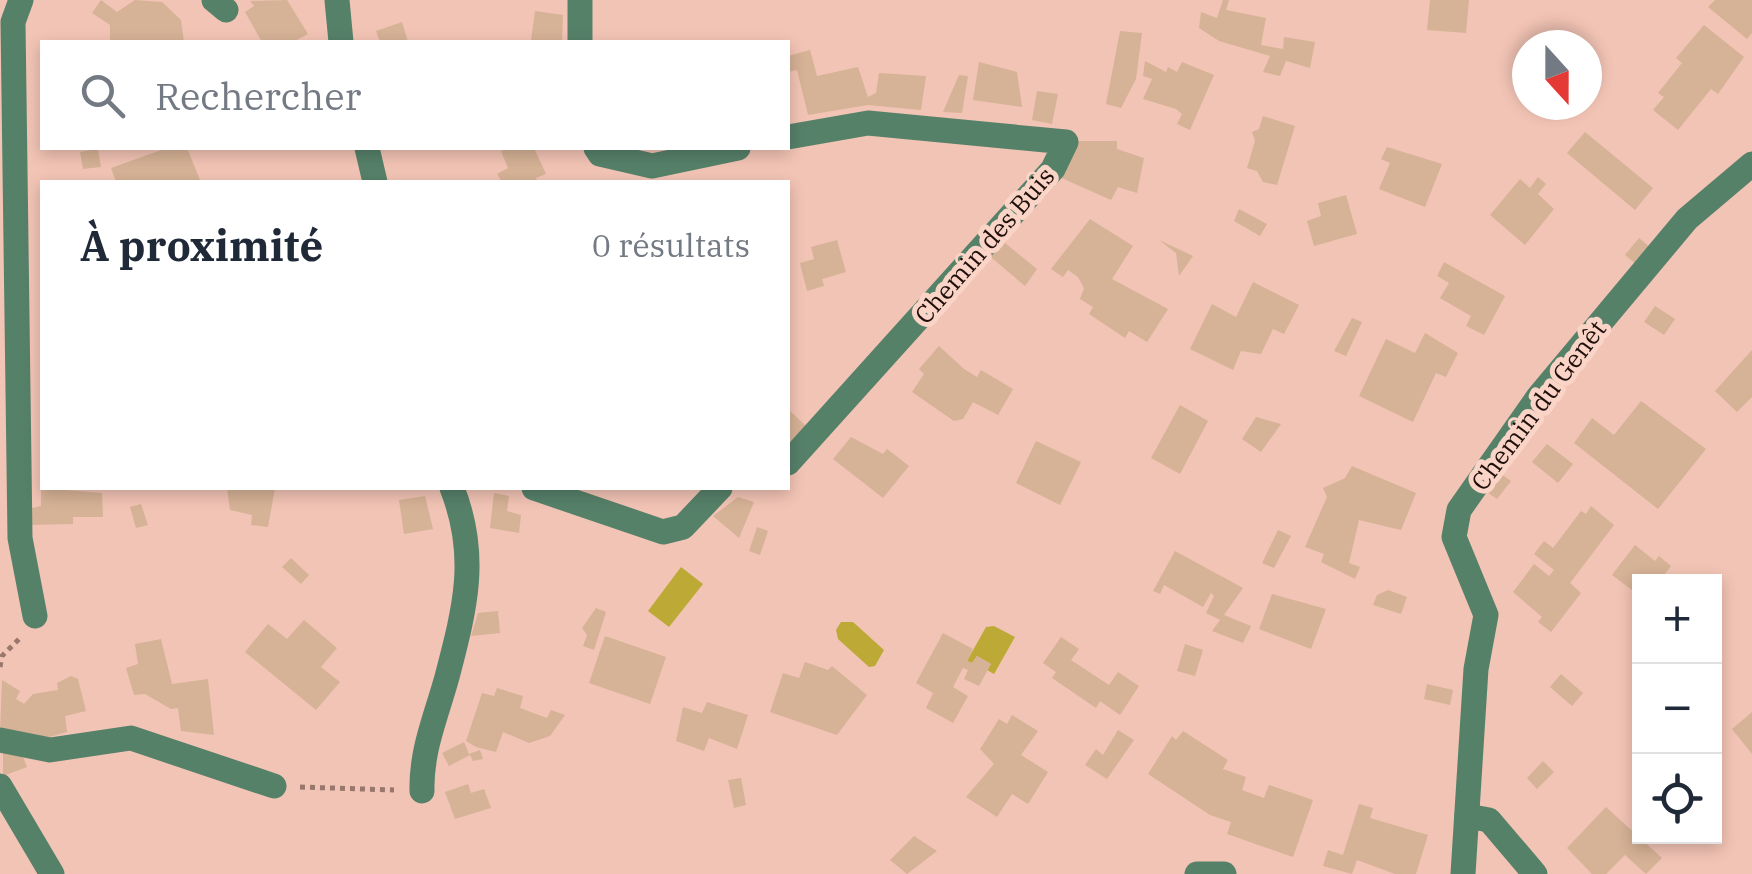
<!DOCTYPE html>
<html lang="fr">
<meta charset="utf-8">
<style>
:root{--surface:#fff;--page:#f6f6f7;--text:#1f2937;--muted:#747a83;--line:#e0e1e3}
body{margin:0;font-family:"IBM Plex Serif",serif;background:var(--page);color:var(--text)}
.controls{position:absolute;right:30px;bottom:30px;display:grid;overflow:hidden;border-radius:0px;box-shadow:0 5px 15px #0003}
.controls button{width:90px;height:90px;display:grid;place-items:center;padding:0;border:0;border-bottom:2px solid var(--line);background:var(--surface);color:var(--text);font:50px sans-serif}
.compass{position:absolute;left:1512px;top:30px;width:90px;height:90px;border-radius:50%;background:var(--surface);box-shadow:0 5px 15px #0003;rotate:159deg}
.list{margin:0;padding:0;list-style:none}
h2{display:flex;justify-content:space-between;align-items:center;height:130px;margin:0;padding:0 40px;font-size:42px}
h2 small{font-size:32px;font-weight:400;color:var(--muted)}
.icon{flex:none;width:55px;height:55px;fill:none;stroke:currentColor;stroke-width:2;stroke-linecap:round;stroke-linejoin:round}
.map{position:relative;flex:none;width:1752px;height:874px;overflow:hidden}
.search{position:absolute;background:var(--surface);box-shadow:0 5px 15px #0003;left:40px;top:40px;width:750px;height:110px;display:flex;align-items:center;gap:25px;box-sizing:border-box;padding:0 35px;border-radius:0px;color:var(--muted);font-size:38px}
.panel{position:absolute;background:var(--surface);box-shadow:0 5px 15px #0003;left:40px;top:180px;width:750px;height:310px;border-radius:0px}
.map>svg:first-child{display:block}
</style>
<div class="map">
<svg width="1752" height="874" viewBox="0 0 1752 874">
<rect width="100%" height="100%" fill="#f2c4b5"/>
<g fill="#bda936">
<path d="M 681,567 L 703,584 L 669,627 L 648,611 Z"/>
<path d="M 841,622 L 853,622 L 884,650 L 875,666 L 869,667 L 838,639 L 836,630 Z"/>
<path d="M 994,626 L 1015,637 L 994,674 L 987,670 L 991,664 L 977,656 L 972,663 L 967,661 L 986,627 Z"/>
</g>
<g fill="#d6b296">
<path d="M 101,0 L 117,12 L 135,0 L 162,2 L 181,20 L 184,42 L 110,42 L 110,25 L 92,13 Z"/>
<path d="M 287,0 L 308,34 L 293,42 L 262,42 L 245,12 L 254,6 L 250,1 Z"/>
<path d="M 1223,0 L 1229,0 L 1226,10 L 1266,18 L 1261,45 L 1283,49 L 1284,37 L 1315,42 L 1310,68 L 1286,61 L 1280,76 L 1263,72 L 1270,56 L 1219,41 L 1199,28 L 1201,12 L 1217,18 Z"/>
<path d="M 1430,0 L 1469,0 L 1466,33 L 1427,30 Z"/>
<path d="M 1715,0 L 1752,0 L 1752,33 L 1747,39 L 1708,7 Z"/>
<path d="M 535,11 L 563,15 L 562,42 L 531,41 Z"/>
<path d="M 402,22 L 408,42 L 380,42 L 376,31 Z"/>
<path d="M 1704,25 L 1744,57 L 1718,94 L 1711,89 L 1678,130 L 1653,110 L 1664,97 L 1658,93 L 1682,63 L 1676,58 Z"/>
<path d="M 1120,31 L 1142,33 L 1136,79 L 1121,108 L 1106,104 Z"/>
<path d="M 810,50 L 817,76 L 858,67 L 868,97 L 876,93 L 879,73 L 926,76 L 921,110 L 868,105 L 808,115 L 797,70 L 788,72 L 788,56 Z"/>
<path d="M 1145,61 L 1166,72 L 1168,67 L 1177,72 L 1182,62 L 1214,75 L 1190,130 L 1177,124 L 1182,114 L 1176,109 L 1143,99 L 1152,79 L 1143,76 Z"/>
<path d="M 979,62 L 1017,72 L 1022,107 L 973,100 Z"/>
<path d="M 959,75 L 968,76 L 962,113 L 943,112 Z"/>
<path d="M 1037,91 L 1058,94 L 1052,124 L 1032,120 Z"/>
<path d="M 1263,116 L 1295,126 L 1277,185 L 1263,182 L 1257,171 L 1247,168 L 1255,141 L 1252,132 L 1259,129 Z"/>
<path d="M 1585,132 L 1653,188 L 1635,210 L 1567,153 Z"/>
<path d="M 1077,141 L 1117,141 L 1117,149 L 1144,158 L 1137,193 L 1118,187 L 1111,200 L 1057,176 Z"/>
<path d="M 1387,147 L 1442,164 L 1425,207 L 1379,189 L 1390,163 L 1381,159 Z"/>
<path d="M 167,148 L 187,148 L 200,180 L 116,182 L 111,168 Z"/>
<path d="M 508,148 L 534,148 L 546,174 L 536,178 L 538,182 L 502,182 L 497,174 L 508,168 L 501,151 Z"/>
<path d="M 98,149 L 101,167 L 83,169 L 80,152 Z"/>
<path d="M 1538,177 L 1546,184 L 1538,194 L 1554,209 L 1525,245 L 1490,215 L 1520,179 L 1530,188 Z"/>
<path d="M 1346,195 L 1357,234 L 1314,246 L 1307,221 L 1321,216 L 1318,203 Z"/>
<path d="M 1239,209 L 1267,224 L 1260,236 L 1234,221 Z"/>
<path d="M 1090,219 L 1133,246 L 1112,279 L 1168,309 L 1147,342 L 1129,331 L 1125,338 L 1089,314 L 1093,307 L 1080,299 L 1084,288 L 1078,277 L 1068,270 L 1063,277 L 1051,269 Z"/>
<path d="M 1639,238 L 1651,248 L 1637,265 L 1625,255 Z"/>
<path d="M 1000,239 L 1037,269 L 1025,286 L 987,254 Z"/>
<path d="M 837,240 L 846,272 L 822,279 L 824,286 L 807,291 L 800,263 L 814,259 L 811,247 Z"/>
<path d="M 1159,240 L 1193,256 L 1179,276 L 1176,253 Z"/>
<path d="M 1444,262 L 1505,296 L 1484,335 L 1466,326 L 1471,316 L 1440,298 L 1449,283 L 1437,276 Z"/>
<path d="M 1253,282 L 1299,305 L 1284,334 L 1273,329 L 1261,354 L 1241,351 L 1233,370 L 1190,349 L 1212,304 L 1236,317 Z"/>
<path d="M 1655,306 L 1675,319 L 1664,335 L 1644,322 Z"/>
<path d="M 1352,318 L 1362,322 L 1346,356 L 1334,351 Z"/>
<path d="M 1425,333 L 1458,353 L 1446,377 L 1436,373 L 1413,422 L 1359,396 L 1386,339 L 1415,353 Z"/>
<path d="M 939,346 L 964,369 L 977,377 L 981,370 L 1013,389 L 998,415 L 973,402 L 963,419 L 954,421 L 912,392 L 924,374 L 919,369 Z"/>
<path d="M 1752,350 L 1752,397 L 1737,412 L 1715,391 Z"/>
<path d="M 1641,401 L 1706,449 L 1658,509 L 1574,443 L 1592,418 L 1614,435 Z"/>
<path d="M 1180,405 L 1208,421 L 1180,474 L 1151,458 Z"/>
<path d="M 788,409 L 807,427 L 788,447 Z"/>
<path d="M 1256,417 L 1281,424 L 1261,452 L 1242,439 Z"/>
<path d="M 851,437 L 883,454 L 887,449 L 909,466 L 883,498 L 833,459 Z"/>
<path d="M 1036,441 L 1081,462 L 1060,505 L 1016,483 Z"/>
<path d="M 1547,444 L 1573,464 L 1558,483 L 1532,462 Z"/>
<path d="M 1352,466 L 1416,493 L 1401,530 L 1359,520 L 1349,563 L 1360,567 L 1355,579 L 1321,562 L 1324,554 L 1305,547 L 1327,497 L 1323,488 L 1345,478 Z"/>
<path d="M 1497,471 L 1511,481 L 1497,499 L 1484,490 Z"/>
<path d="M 41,488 L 102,493 L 103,517 L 73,517 L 73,524 L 28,525 L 28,509 L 41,506 Z"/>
<path d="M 227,488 L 275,488 L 268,527 L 251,525 L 252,515 L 230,510 Z"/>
<path d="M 494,493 L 509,496 L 507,511 L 521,515 L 519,533 L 490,528 Z"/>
<path d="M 425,496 L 433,529 L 404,534 L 399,500 Z"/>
<path d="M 738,497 L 754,502 L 739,538 L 713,516 Z"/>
<path d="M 141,504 L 148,525 L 136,528 L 130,507 Z"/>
<path d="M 1591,506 L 1614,525 L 1570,583 L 1581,593 L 1551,632 L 1538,622 L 1542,617 L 1513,592 L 1534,564 L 1549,576 L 1554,570 L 1534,554 L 1544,541 L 1553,548 L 1581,511 L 1586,514 Z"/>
<path d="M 757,527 L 768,531 L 760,555 L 749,551 Z"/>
<path d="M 1278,530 L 1291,536 L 1274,568 L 1262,563 Z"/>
<path d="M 1635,545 L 1655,561 L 1659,556 L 1671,566 L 1659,582 L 1640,582 L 1640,596 L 1612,575 Z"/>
<path d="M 1175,551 L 1243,588 L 1224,615 L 1251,626 L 1243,643 L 1212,631 L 1220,620 L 1206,613 L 1214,596 L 1211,593 L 1203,607 L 1164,585 L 1160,594 L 1153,591 Z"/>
<path d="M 291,558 L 309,575 L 301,584 L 282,567 Z"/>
<path d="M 1388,590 L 1407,597 L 1401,614 L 1373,605 L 1377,595 Z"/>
<path d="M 1272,594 L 1326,609 L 1311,649 L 1259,629 Z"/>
<path d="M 596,608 L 606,612 L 594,650 L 583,646 L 587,635 L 582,628 Z"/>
<path d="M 498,611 L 500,633 L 471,636 L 478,613 Z"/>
<path d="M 304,620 L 337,648 L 321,667 L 340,682 L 316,710 L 245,652 L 268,624 L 287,639 Z"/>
<path d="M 943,633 L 973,649 L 967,661 L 972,663 L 977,656 L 991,664 L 979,686 L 964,679 L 968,670 L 963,668 L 953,687 L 968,696 L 953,723 L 926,708 L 933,693 L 916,683 Z"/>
<path d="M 605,636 L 666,657 L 650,704 L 589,683 Z"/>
<path d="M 1061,637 L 1079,649 L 1071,660 L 1109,685 L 1118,672 L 1139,686 L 1120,715 L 1100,701 L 1096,708 L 1052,678 L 1056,672 L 1043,663 Z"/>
<path d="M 161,639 L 172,684 L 208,679 L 214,735 L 181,731 L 178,708 L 171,709 L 145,694 L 134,695 L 126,668 L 138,664 L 135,644 Z"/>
<path d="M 1185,644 L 1203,650 L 1195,676 L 1177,671 Z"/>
<path d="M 805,662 L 828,670 L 832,666 L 867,695 L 837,735 L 770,712 L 783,673 L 799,678 Z"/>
<path d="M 1561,674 L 1583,693 L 1572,706 L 1550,687 Z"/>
<path d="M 71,676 L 78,679 L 86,711 L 65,716 L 67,732 L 39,740 L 0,732 L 2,680 L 20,691 L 16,699 L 24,704 L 33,694 L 58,690 L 57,683 Z"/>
<path d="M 1427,684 L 1453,690 L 1450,705 L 1424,699 Z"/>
<path d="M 497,688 L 523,696 L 520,708 L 547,718 L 551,710 L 565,715 L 550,736 L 529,743 L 503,732 L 496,752 L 476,747 L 466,741 L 482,693 L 494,696 Z"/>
<path d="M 707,702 L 748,715 L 737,749 L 709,738 L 704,751 L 676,741 L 683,707 L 702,713 Z"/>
<path d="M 1752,712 L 1752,754 L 1732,729 Z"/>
<path d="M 1012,715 L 1038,731 L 1021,755 L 1048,772 L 1028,804 L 1012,794 L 997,817 L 966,797 L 994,764 L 980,749 L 999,719 L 1007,724 Z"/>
<path d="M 1118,730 L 1134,740 L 1107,779 L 1085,765 L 1096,749 L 1103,755 Z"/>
<path d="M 1183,731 L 1228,760 L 1223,769 L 1246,777 L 1242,790 L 1264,798 L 1269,785 L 1313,800 L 1293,857 L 1227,834 L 1231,822 L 1210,815 L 1148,774 L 1172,736 L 1176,740 Z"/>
<path d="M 464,742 L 469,754 L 480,750 L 483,759 L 473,761 L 470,755 L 449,766 L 442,753 Z"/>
<path d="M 3,753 L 22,754 L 27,767 L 3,776 Z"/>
<path d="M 1543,761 L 1554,772 L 1537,789 L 1527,778 Z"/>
<path d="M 741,778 L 746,805 L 734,808 L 728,780 Z"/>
<path d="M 468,784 L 471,793 L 484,789 L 491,808 L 455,819 L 445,792 Z"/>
<path d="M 1359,804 L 1373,808 L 1370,818 L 1428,835 L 1416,874 L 1395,874 L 1357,860 L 1352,874 L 1323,866 L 1328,850 L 1343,855 Z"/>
<path d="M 1606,807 L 1662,858 L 1646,874 L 1625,855 L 1606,874 L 1592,874 L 1567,848 Z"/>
<path d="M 914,836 L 937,851 L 907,874 L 890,860 Z"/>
</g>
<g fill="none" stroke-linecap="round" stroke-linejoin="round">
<g stroke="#99776d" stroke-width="5" stroke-dasharray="5 5" stroke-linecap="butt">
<path d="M 0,667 L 2,656 L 20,638"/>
<path d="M 300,787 L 394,790"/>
</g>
<g stroke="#568169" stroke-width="25">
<path d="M 21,0 L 13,22 L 20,538 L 35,616"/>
<path d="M 214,0 L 226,10"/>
<path d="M 337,0 L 341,42"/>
<path d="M 580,0 L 580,42"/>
<path d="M 788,137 L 868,123 L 1066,142 L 1053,169 L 788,463"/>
<path d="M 367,148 L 375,182"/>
<path d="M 596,148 L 600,154 L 652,166 L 738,148"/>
<path d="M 534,488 L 663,532 L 683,527 L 720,488"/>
<path d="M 0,740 L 50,750 L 131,738 L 274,786"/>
<path d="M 0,786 L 52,874"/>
<path d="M 422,791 C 421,750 436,717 447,677 C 465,608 479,556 452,488"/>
<path d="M 1467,816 L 1489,820 L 1535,874"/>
<path d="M 1197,874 L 1224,874"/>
<path d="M 1463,874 L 1476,669 L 1486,615 L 1454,537 L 1459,510 L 1539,396 L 1687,219 L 1752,164"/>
</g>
</g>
<g text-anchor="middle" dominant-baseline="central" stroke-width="10" stroke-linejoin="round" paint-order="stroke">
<g font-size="25" fill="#1f0f0a" stroke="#f9d4c7">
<text transform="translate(984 245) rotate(-49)">Chemin des Buis</text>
<text transform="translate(1538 405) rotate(-53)">Chemin du Genêt</text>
</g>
</g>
</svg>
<div class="controls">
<button>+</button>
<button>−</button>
<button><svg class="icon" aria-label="locate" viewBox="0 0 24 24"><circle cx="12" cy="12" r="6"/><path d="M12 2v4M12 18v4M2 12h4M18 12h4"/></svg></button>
</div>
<svg class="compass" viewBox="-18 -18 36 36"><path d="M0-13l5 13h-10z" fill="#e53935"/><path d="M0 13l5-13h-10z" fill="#747a83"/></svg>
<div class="search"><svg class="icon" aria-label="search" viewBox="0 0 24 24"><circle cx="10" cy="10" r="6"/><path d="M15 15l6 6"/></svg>Rechercher</div>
<section class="panel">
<h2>À proximité<small>0 résultats</small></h2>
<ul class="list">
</ul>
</section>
</div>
